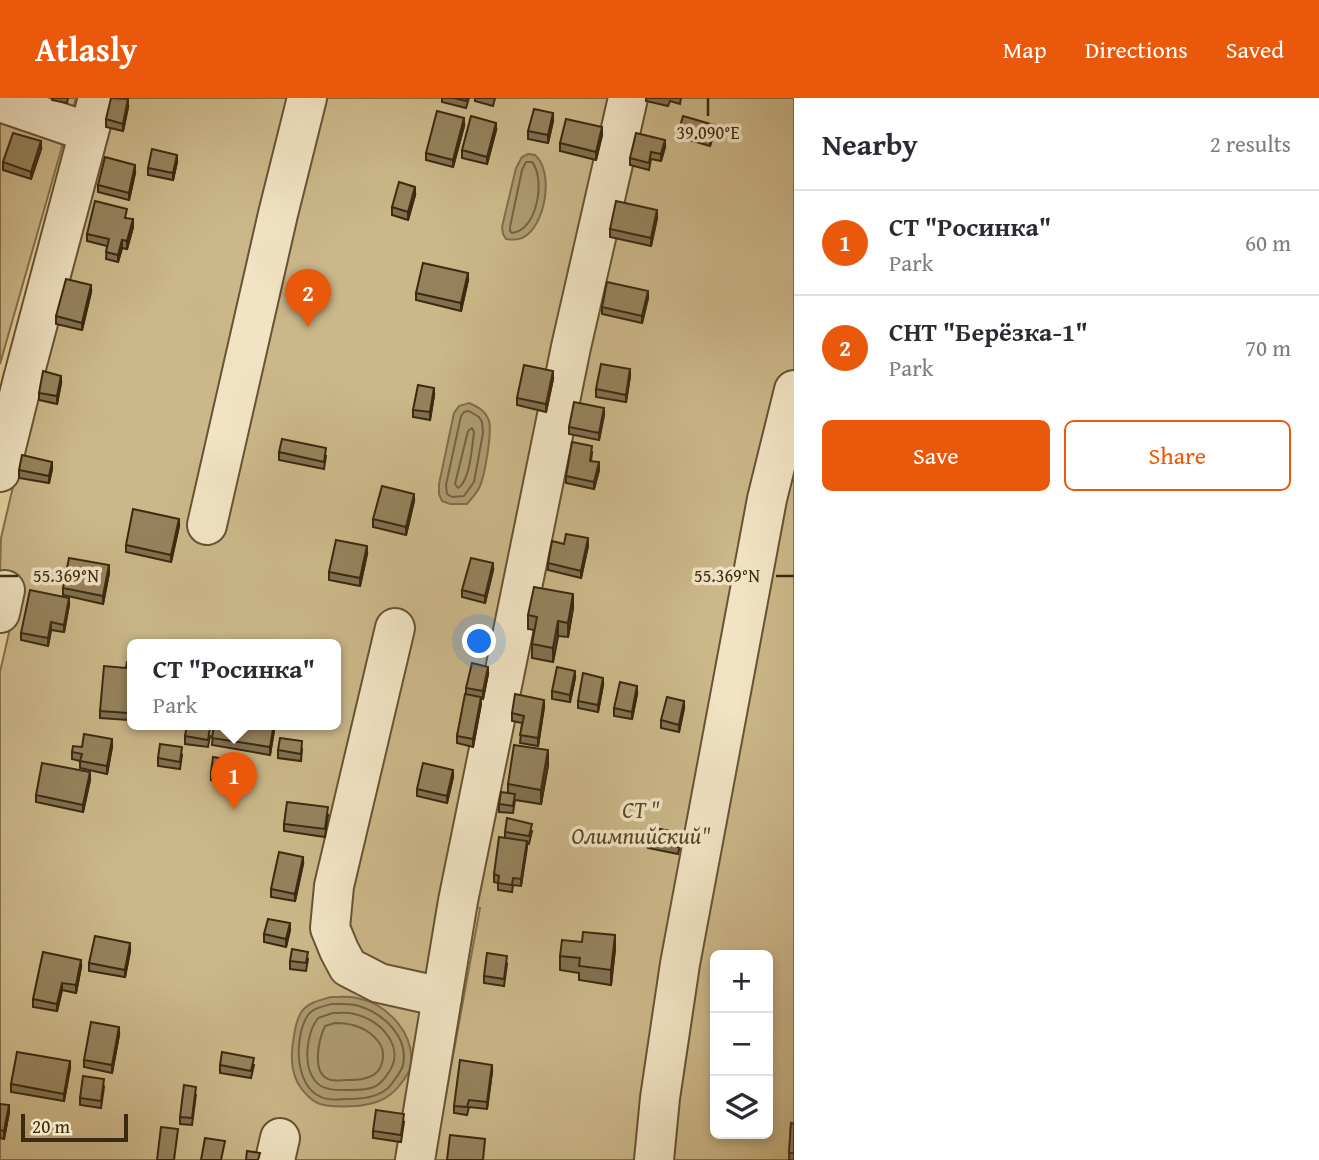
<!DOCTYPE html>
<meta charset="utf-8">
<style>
:root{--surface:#fff;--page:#f7f7f7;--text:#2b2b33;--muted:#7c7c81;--line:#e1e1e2;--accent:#ea580c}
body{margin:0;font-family:"Gentium Book Plus",serif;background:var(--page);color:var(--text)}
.controls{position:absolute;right:21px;bottom:21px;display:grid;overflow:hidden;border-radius:10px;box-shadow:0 4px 10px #0003}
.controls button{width:63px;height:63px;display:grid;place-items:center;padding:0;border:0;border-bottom:2px solid var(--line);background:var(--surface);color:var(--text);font:35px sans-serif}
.scale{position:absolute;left:21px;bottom:18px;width:107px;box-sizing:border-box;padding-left:7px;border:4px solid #3b2910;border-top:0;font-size:19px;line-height:24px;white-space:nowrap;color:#3b2910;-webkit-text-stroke:5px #f1e3c3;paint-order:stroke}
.you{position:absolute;left:480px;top:544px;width:24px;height:24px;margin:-18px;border:5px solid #fff;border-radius:50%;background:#1a73e8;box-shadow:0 0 0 10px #1a73e833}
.badge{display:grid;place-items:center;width:46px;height:46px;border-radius:50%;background:var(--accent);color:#fff;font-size:23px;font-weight:700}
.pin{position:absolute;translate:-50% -58px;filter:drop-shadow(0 2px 4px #0008)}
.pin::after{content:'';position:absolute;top:37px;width:24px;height:21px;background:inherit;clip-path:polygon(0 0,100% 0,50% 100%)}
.popup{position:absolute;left:127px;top:541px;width:214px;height:91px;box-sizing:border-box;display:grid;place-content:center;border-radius:10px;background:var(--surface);filter:drop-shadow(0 2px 5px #0005);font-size:23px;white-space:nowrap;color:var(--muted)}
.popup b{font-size:26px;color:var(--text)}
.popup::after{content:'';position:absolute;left:50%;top:100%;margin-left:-14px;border:14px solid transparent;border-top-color:var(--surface)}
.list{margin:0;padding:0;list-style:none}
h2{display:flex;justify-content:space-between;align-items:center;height:91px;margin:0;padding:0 28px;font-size:30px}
h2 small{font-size:23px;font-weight:400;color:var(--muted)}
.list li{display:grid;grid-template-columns:46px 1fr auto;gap:21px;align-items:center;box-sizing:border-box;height:105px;padding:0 28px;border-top:2px solid var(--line)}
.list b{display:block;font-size:26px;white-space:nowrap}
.list p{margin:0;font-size:23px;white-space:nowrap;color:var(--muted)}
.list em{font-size:23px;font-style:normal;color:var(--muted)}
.actions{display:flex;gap:14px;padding:21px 28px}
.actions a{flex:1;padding:16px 0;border:2px solid var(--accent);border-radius:10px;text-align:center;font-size:24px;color:var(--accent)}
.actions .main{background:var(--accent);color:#fff}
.icon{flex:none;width:38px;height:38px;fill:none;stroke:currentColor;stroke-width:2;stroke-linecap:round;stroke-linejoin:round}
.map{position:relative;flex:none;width:794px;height:1062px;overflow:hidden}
header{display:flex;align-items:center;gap:42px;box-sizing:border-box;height:98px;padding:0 35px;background:var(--accent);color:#fff}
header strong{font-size:33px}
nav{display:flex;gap:38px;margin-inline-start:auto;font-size:24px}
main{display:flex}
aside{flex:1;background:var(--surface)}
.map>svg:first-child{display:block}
</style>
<header>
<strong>Atlasly</strong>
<nav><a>Map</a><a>Directions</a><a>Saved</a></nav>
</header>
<main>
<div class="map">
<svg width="794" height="1062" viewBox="0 0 794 1062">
<rect width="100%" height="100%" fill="#e9d4a2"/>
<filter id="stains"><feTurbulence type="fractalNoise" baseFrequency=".00286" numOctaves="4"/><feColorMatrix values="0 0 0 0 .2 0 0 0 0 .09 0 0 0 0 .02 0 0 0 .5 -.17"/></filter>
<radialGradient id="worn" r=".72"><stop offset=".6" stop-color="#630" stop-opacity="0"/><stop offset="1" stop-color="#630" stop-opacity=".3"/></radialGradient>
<g fill="#cbb789" stroke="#83704c" stroke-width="2" fill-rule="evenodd">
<path d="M 0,0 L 76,0 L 0,266 Z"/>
<path d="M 110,0 L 619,0 L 406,1062 L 0,1062 L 0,574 L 21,482 L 0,476 L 1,440 L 37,286 ZM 132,546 L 336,546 L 336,626 L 132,626 Z"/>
<path d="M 637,0 L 794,0 L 794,1062 L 434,1062 L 480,810 L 469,808 ZM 715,857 L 768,857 L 768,1036 L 715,1036 Z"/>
</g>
<g fill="#ae9a70" stroke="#806d4a" stroke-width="2">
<path d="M 528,56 L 535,57 C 555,74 545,130 522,140 C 517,142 512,142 506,141 L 503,136 L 502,129 L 516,70 L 522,59 Z"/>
<path d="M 469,305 C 478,309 486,313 489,323 C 492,335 485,376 480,388 C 477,395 472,400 467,406 L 450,406 L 442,403 L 439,396 L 439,386 L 454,315 L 459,308 Z"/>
<path d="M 331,899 C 339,899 349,898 357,900 C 388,906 417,937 410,970 C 409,976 403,983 399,988 C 388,1002 374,1006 357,1008 C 346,1008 331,1010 320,1006 C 315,1005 311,1001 307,997 C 290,981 290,959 294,938 C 295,930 298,919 302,913 C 309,904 321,902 331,899 Z"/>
</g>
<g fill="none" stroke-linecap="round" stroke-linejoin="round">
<g stroke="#746240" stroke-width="2">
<path d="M 526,64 L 532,64 C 546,81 537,133 512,135 L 510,133 L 510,129 L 522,72 Z"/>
<path d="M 469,313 L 479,319 L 482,324 L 483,335 L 474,384 L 464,398 L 452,399 L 447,396 L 446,387 L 461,318 L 464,314 Z"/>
<path d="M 472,330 L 474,334 C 472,349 470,383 458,390 L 455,386 L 468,333 Z"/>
<path d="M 332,906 C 341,906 351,905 359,908 C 384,916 409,939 403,967 C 402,972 398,977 395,981 C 392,986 389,990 384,993 C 374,1000 360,1001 348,1001 C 340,1001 328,1003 321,999 C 294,988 294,938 308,917 C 313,910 324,908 332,906 Z"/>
<path d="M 333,915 C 340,915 348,914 354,916 C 380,921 406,949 389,974 C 385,980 381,986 374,989 C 364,993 352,992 342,992 C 325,992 315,989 309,971 C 305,956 308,933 318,920 Z"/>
<path d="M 335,925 C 352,925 367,929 378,943 C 387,954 384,974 369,979 C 363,982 354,982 348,982 C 343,982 336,983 331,982 C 310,977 319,941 325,928 Z"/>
</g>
<defs>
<g id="minor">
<path d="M 0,4 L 88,34"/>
<path d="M 0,374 L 23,281 L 98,0"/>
<path d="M 207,427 L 278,116 L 307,0"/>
<path d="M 0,515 L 5,492"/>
<path d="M 395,530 L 334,788 L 330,830 L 339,852 L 348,869 L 379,885 L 442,899"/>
<path d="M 275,1062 L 280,1040"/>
<path d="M 415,1062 L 458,803 L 571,249 L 628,0"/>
<path d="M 654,1062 L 660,1000 L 680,866 L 767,401 L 794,292"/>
</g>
</defs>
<use href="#minor" stroke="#665434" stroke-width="42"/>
<use href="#minor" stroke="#f1e3c3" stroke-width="38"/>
</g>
<g fill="#80704f" stroke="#3b2910" stroke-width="2">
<path d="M 52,0 L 68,0 L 67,5 L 52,2 Z"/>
<path d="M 442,0 L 469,0 L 466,10 L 442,4 Z"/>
<path d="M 475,0 L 495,0 L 493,8 L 475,3 Z"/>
<path d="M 646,0 L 681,0 L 680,6 L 670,3 L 668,8 L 646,3 Z"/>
<path d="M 128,9 L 123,33 L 106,29 L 106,21 Z"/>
<path d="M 553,23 L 548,45 L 528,41 L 528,33 Z"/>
<path d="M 464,28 L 453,69 L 426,62 L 426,55 Z"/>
<path d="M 496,32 L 487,66 L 462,60 L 462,52 Z"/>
<path d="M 679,32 L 714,35 L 710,48 L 679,39 Z"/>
<path d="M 602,37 L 596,62 L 560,53 L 560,45 Z"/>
<path d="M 665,49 L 661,63 L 651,61 L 649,72 L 630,67 L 630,60 Z"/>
<path d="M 41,51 L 31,81 L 3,72 L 3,64 Z"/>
<path d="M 177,64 L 173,82 L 148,77 L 148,70 Z"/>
<path d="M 135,75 L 129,102 L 98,94 L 98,87 Z"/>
<path d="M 415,97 L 408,122 L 392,117 L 392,109 Z"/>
<path d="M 126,120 L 133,129 L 127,151 L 122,150 L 118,164 L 106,161 L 107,148 L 87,143 L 87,136 Z"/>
<path d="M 657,120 L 651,148 L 610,139 L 610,131 Z"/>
<path d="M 468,182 L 461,213 L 416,202 L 416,195 Z"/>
<path d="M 91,194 L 82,232 L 56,226 L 56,218 Z"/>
<path d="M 648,200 L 642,225 L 602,216 L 602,209 Z"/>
<path d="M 630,278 L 626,304 L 596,299 L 596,291 Z"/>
<path d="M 553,281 L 546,314 L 517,307 L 517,300 Z"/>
<path d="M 61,285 L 57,306 L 39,302 L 39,295 Z"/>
<path d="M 434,297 L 430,322 L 413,319 L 413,312 Z"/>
<path d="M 604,317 L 599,342 L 569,336 L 569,329 Z"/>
<path d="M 279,354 L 326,358 L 324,371 L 279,362 Z"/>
<path d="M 592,355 L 591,363 L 599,372 L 594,391 L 566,385 L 566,378 Z"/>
<path d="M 52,371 L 49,385 L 19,380 L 19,372 Z"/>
<path d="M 414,403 L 406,437 L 373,429 L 373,421 Z"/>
<path d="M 179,428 L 171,464 L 126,454 L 126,447 Z"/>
<path d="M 564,446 L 588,448 L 581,480 L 548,472 L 548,465 Z"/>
<path d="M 367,456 L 360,488 L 329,482 L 329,474 Z"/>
<path d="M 493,472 L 485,505 L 462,499 L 462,492 Z"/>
<path d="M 109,475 L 103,506 L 63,497 L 63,490 Z"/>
<path d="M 69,507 L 64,534 L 51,532 L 48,548 L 21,542 L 21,535 Z"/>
<path d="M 573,510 L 568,539 L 558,538 L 553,564 L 532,560 L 532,546 L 534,532 L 528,531 L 528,517 Z"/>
<path d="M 132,564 L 132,591 L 130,591 L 128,622 L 100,620 L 100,613 L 126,570 Z"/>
<path d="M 488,576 L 483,601 L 481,600 L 481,606 L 473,649 L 457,645 L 457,638 L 466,596 L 466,590 Z"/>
<path d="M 575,580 L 570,604 L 552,601 L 552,593 Z"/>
<path d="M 603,587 L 598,614 L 578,610 L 578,603 Z"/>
<path d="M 637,596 L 632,621 L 614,618 L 614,610 Z"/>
<path d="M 544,609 L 538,648 L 520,645 L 522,625 L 512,623 L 512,615 Z"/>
<path d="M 684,610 L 679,634 L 661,630 L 661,622 Z"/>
<path d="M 214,626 L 275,626 L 270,657 L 212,647 Z"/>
<path d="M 185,638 L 210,638 L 208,649 L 185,646 Z"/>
<path d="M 82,649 L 112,649 L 107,676 L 80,670 L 80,663 L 72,661 L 72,654 Z"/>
<path d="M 302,651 L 301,663 L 278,660 L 278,652 Z"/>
<path d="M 182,657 L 180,671 L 158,668 L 158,660 Z"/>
<path d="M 548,667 L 541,706 L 515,702 L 513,715 L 499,714 L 499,706 L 508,695 L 508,686 Z"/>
<path d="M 244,671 L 242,686 L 211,682 L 211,674 Z"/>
<path d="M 453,679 L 447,705 L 417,698 L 417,691 Z"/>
<path d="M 90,682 L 83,714 L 36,704 L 36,697 Z"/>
<path d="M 328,717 L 325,739 L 284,733 L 284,726 Z"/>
<path d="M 532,733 L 529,746 L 527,745 L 521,788 L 513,787 L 512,794 L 498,792 L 498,785 L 494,784 L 494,776 L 505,740 L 505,734 Z"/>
<path d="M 648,743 L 681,743 L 678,756 L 648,750 Z"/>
<path d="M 303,766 L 295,803 L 271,799 L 271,791 Z"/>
<path d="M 290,832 L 286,849 L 264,844 L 264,836 Z"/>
<path d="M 615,851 L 611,887 L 579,882 L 579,875 L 560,872 L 560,858 Z"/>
<path d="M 130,853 L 125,879 L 89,873 L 89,865 Z"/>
<path d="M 308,861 L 306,873 L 290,871 L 290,863 Z"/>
<path d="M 507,866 L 504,888 L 484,885 L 484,878 Z"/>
<path d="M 81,869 L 76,895 L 62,892 L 57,913 L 33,909 L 33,901 Z"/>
<path d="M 119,937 L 112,975 L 84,969 L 84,962 Z"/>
<path d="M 220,967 L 254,967 L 251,980 L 220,975 Z"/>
<path d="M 70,970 L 64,1003 L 11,994 L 11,986 Z"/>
<path d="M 492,974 L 487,1011 L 469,1009 L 467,1017 L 454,1015 L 454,1008 Z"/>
<path d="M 104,989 L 101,1010 L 80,1007 L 80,1000 Z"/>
<path d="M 196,996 L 192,1027 L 180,1026 L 180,1019 Z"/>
<path d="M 0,1006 L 9,1014 L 4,1041 L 0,1040 Z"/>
<path d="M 404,1024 L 401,1044 L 373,1040 L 373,1033 Z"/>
<path d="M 791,1025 L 794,1026 L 794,1062 L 789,1062 Z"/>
</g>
<g fill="#685b40" stroke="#3b2910" stroke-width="2">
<path d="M 128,1 L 128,9 L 123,33 L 123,26 Z"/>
<path d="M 553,15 L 553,23 L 548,45 L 548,37 Z"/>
<path d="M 464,20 L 464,28 L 453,69 L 453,62 Z"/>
<path d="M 496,25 L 496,32 L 487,66 L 487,59 Z"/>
<path d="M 714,27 L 714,35 L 710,48 L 710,40 Z"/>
<path d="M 602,29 L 602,37 L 596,62 L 596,54 Z"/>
<path d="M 665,42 L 665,49 L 661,63 L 661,56 Z"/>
<path d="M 41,43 L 41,51 L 31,81 L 31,74 Z"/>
<path d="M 177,57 L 177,64 L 173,82 L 173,75 Z"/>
<path d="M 135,67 L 135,75 L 129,102 L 129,95 Z"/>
<path d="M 415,89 L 415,97 L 408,122 L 408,114 Z"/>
<path d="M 657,112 L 657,120 L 651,148 L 651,140 Z"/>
<path d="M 133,121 L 133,129 L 127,151 L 127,143 Z"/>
<path d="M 122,142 L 122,150 L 118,164 L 118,157 Z"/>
<path d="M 468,175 L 468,182 L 461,213 L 461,205 Z"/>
<path d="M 91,187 L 91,194 L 82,232 L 82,225 Z"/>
<path d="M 648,193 L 648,200 L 642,225 L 642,218 Z"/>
<path d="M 630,271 L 630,278 L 626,304 L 626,297 Z"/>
<path d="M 553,273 L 553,281 L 546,314 L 546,306 Z"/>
<path d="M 61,278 L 61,285 L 57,306 L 57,298 Z"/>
<path d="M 434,290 L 434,297 L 430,322 L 430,314 Z"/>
<path d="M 604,310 L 604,317 L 599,342 L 599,335 Z"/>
<path d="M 52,364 L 52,371 L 49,385 L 49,378 Z"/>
<path d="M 599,364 L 599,372 L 594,391 L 594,384 Z"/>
<path d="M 414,396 L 414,403 L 406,437 L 406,429 Z"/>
<path d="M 179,421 L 179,428 L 171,464 L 171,457 Z"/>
<path d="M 588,440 L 588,448 L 581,480 L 581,473 Z"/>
<path d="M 367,448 L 367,456 L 360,488 L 360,480 Z"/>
<path d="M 493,465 L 493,472 L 485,505 L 485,498 Z"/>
<path d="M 109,467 L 109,475 L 103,506 L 103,498 Z"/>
<path d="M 573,496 L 573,510 L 568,539 L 568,525 Z"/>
<path d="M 69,500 L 69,507 L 64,534 L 64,527 Z"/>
<path d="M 558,523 L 558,538 L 553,564 L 553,550 Z"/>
<path d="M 51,524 L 51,532 L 48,548 L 48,540 Z"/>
<path d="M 488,569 L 488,576 L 483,601 L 483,593 Z"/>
<path d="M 575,573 L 575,580 L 570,604 L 570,597 Z"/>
<path d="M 603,580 L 603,587 L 598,614 L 598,607 Z"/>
<path d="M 637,588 L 637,596 L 632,621 L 632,614 Z"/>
<path d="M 481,599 L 481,606 L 473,649 L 473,641 Z"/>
<path d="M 544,602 L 544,609 L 538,648 L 538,640 Z"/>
<path d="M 684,603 L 684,610 L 679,634 L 679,627 Z"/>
<path d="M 274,626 L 275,626 L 270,657 L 270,649 Z"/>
<path d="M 112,641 L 112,649 L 107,676 L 107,668 Z"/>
<path d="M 548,652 L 548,667 L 541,706 L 541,692 Z"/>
<path d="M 453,672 L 453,679 L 447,705 L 447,698 Z"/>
<path d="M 90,674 L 90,682 L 83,714 L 83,707 Z"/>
<path d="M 527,743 L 527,750 L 521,788 L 521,781 Z"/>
<path d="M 303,759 L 303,766 L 295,803 L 295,796 Z"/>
<path d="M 290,825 L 290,832 L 286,849 L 286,841 Z"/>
<path d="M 615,837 L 615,851 L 611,887 L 611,872 Z"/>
<path d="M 130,845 L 130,853 L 125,879 L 125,872 Z"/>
<path d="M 81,862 L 81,869 L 76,895 L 76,887 Z"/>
<path d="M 62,885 L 62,892 L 57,913 L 57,906 Z"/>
<path d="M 119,929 L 119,937 L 112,975 L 112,967 Z"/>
<path d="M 70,963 L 70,970 L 64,1003 L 64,996 Z"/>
<path d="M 492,967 L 492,974 L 487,1011 L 487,1004 Z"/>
<path d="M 9,1007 L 9,1014 L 4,1041 L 4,1033 Z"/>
</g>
<g fill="#95825c" stroke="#3b2910" stroke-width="2">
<path d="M 111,0 L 128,1 L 123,26 L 106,21 Z"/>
<path d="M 454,0 L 467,0 L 466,3 Z"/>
<path d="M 534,11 L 553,15 L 548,37 L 528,33 Z"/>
<path d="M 437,13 L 464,20 L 453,62 L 426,55 Z"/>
<path d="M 471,18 L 496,25 L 487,59 L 462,52 Z"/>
<path d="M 683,18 L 714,27 L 710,40 L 679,32 Z"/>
<path d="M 566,21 L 602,29 L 596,54 L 560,45 Z"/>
<path d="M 13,35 L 41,43 L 31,74 L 3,64 Z"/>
<path d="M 636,35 L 665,42 L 661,56 L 651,54 L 649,65 L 630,60 Z"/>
<path d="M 152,51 L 177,57 L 173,75 L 148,70 Z"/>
<path d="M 105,59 L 135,67 L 129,95 L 98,87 Z"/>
<path d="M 399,84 L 415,89 L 408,114 L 392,109 Z"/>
<path d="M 95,103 L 127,111 L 125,120 L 133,121 L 127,143 L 122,142 L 118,157 L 106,154 L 109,141 L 87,136 Z"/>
<path d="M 616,103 L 657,112 L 651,140 L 610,131 Z"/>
<path d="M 423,165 L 468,175 L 461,205 L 416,195 Z"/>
<path d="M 66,181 L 91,187 L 82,225 L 56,218 Z"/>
<path d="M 607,184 L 648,193 L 642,218 L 602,209 Z"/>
<path d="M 601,266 L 630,271 L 626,297 L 596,291 Z"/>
<path d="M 524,267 L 553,273 L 546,306 L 517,300 Z"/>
<path d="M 43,273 L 61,278 L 57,298 L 39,295 Z"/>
<path d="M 418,287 L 434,290 L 430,314 L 413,312 Z"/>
<path d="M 574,304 L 604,310 L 599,335 L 569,329 Z"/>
<path d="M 282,341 L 326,350 L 324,364 L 279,354 Z"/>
<path d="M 572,344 L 592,348 L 590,363 L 599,364 L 594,384 L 566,378 Z"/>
<path d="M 22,357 L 52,364 L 49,378 L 19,372 Z"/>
<path d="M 382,388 L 414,396 L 406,429 L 373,421 Z"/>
<path d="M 133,411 L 179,421 L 171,457 L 126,447 Z"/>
<path d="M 566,436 L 588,440 L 581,473 L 548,465 L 552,443 L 564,446 Z"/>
<path d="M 336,442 L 367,448 L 360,480 L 329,474 Z"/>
<path d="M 69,460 L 109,467 L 103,498 L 63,490 Z"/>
<path d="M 471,460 L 493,465 L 485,498 L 462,492 Z"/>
<path d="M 534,489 L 573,496 L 568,525 L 558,523 L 553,550 L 532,546 L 537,519 L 528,517 Z"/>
<path d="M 30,492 L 69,500 L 64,527 L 51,524 L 48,540 L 21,535 Z"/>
<path d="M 127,564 L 132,564 L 132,584 L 130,584 L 128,615 L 100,613 L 104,568 L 126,570 Z"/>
<path d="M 472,565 L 488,569 L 483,593 L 466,590 Z"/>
<path d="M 557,569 L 575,573 L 570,597 L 552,593 Z"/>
<path d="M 583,575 L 603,580 L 598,607 L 578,603 Z"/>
<path d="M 620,584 L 637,588 L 632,614 L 614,610 Z"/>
<path d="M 465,596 L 481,599 L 473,641 L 457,638 Z"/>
<path d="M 515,596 L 544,602 L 538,640 L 520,637 L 524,618 L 512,615 Z"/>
<path d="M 667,599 L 684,603 L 679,627 L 661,622 Z"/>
<path d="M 214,626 L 274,626 L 270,649 L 212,640 Z"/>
<path d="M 187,627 L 210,630 L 208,642 L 185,638 Z"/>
<path d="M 84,636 L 112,641 L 107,668 L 80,663 L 82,656 L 72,654 L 73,648 L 82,649 Z"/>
<path d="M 280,640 L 302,643 L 301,656 L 278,652 Z"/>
<path d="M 160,646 L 182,649 L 180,664 L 158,660 Z"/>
<path d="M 514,647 L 548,652 L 541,692 L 508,686 Z"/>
<path d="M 213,659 L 244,664 L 242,679 L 211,674 Z"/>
<path d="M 42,665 L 90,674 L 83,707 L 36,697 Z"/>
<path d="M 423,665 L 453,672 L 447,698 L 417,691 Z"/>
<path d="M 501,694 L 515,696 L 513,708 L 499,706 Z"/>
<path d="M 287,704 L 328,709 L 325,731 L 284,726 Z"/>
<path d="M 507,720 L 532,726 L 529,738 L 505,734 Z"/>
<path d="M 650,729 L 681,735 L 678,749 L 648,743 Z"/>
<path d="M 499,739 L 527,743 L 521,781 L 513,780 L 512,787 L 498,785 L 499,778 L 494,776 Z"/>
<path d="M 279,754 L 303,759 L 295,796 L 271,791 Z"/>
<path d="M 268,821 L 290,825 L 286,841 L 264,836 Z"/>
<path d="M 583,834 L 615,837 L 611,872 L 579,868 L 580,860 L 560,858 L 562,842 L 582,844 Z"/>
<path d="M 95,838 L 130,845 L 125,872 L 89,865 Z"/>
<path d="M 292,851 L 308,854 L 306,865 L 290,863 Z"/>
<path d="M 43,854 L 81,862 L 76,887 L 62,885 L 57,906 L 33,901 Z"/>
<path d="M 487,855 L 507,858 L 504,881 L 484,878 Z"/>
<path d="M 91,924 L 119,929 L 112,967 L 84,962 Z"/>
<path d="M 17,954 L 70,963 L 64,996 L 11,986 Z"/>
<path d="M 222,954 L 254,960 L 251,973 L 220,967 Z"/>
<path d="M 460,962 L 492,967 L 487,1004 L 469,1002 L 467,1009 L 454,1008 Z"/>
<path d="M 83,978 L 104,981 L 101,1003 L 80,1000 Z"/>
<path d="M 184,987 L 196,989 L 192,1020 L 180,1019 Z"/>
<path d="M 0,1006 L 9,1007 L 4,1033 L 0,1032 Z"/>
<path d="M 376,1012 L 404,1016 L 401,1037 L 373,1033 Z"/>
<path d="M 791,1025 L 794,1026 L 794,1055 L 789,1055 Z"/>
<path d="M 161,1029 L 178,1031 L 174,1062 L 157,1062 Z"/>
<path d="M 450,1037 L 485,1041 L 483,1062 L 447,1062 Z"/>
<path d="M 205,1040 L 225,1043 L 221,1062 L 201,1062 Z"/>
<path d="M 247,1053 L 260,1055 L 258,1062 L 246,1062 Z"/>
</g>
<path fill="none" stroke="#3b2910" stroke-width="2.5" d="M 708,0 L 708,18M 0,478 L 18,478M 776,478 L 794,478"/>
<g text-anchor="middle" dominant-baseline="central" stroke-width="7" stroke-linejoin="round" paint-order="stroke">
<g font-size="23" font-style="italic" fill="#584528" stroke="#f1e3c3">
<text x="641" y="711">СТ "<tspan x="641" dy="26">Олимпийский"</tspan></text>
</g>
</g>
<g font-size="18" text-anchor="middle" fill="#3b2910" stroke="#f1e3c3" stroke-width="7" stroke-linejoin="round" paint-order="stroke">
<text x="708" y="41">39.090°E</text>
<text x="66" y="484">55.369°N</text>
<text x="727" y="484">55.369°N</text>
</g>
<rect width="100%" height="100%" filter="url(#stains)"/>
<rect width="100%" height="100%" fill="url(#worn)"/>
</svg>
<div class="controls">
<button>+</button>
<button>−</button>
<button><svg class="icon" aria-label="layers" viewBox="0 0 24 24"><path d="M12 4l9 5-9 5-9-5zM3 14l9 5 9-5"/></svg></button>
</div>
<div class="scale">20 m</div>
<div class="you"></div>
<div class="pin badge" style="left:234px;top:712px">1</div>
<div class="popup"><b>СТ &quot;Росинка&quot;</b>Park</div>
<div class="pin badge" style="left:308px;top:229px">2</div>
</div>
<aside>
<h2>Nearby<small>2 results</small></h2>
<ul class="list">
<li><span class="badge">1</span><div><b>СТ &quot;Росинка&quot;</b><p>Park</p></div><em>60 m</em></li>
<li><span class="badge">2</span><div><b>СНТ &quot;Берёзка-1&quot;</b><p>Park</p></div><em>70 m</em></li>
</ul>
<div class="actions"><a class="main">Save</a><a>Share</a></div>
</aside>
</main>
